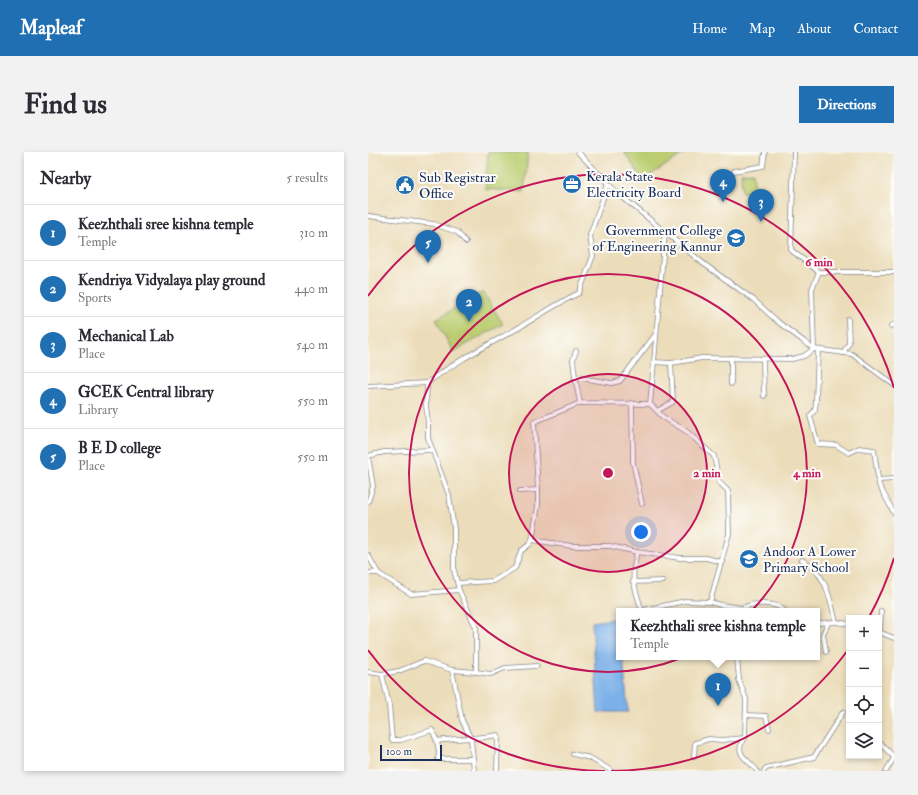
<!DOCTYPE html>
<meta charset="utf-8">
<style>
:root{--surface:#fff;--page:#f2f2f3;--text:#2b2b33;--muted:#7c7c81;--line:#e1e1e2;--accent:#1f6fb2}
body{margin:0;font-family:"IM FELL Double Pica",serif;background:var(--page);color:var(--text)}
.controls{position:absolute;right:12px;bottom:12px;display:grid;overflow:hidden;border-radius:0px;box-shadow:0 2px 6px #0003}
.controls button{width:36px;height:36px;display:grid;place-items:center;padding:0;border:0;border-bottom:1px solid var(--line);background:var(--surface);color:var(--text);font:20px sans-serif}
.scale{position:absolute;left:12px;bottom:10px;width:62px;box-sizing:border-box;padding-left:4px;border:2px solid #1b2f5e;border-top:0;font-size:11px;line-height:14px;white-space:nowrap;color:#1b2f5e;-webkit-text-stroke:3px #fdfcf7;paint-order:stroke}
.you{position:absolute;left:273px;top:380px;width:14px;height:14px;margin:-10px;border:3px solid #fff;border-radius:50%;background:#1a73e8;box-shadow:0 0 0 6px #1a73e833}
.badge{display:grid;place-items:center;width:26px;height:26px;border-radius:50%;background:var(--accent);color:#fff;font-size:13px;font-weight:700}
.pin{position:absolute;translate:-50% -33px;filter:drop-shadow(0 1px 2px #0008)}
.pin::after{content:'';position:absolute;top:21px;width:14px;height:12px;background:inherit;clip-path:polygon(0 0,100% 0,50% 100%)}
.popup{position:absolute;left:248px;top:456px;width:204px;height:52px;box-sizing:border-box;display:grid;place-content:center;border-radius:0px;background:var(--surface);filter:drop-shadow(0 1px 3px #0005);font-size:13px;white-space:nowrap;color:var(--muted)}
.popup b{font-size:15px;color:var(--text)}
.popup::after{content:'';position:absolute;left:50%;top:100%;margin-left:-8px;border:8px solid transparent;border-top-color:var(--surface)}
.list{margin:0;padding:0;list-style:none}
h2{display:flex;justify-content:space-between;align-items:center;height:52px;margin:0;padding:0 16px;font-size:17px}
h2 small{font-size:13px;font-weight:400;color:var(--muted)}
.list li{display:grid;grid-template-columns:26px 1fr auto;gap:12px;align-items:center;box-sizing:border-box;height:56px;padding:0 16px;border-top:1px solid var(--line)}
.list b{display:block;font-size:15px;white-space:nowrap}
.list p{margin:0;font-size:13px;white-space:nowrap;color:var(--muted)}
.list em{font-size:13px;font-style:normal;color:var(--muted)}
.icon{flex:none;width:22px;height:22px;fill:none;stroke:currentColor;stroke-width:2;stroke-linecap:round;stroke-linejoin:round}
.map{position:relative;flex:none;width:526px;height:619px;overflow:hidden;border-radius:0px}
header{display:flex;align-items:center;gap:24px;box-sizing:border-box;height:56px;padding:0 20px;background:var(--accent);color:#fff}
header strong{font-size:19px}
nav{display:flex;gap:22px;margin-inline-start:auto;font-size:14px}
.intro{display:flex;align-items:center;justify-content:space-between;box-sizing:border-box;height:96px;padding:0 24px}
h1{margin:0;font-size:28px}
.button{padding:10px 18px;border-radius:0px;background:var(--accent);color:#fff;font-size:14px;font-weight:700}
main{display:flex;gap:24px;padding:0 24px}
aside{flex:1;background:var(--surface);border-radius:0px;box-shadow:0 2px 6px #0003}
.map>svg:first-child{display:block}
</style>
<header>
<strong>Mapleaf</strong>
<nav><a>Home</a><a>Map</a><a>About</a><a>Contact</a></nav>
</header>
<div class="intro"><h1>Find us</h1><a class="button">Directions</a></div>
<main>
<aside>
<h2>Nearby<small>5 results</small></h2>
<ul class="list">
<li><span class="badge">1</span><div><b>Keezhthali sree kishna temple</b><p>Temple</p></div><em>310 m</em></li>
<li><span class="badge">2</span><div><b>Kendriya Vidyalaya play ground</b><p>Sports</p></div><em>440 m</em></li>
<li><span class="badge">3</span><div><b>Mechanical Lab</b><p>Place</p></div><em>540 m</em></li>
<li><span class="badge">4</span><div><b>GCEK Central library</b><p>Library</p></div><em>550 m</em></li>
<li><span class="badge">5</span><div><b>B E D college</b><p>Place</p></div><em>550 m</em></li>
</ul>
</aside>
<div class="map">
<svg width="526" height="619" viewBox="0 0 526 619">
<rect width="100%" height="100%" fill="#fdfcf7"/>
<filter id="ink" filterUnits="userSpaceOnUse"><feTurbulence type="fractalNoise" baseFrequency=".025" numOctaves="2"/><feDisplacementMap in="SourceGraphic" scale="8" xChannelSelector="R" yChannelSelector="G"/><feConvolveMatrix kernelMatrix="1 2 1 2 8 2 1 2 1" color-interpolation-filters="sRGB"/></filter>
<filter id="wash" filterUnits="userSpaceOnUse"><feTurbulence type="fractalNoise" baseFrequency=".012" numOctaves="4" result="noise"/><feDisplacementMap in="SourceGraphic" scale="16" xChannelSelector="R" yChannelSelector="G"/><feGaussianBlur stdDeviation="0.9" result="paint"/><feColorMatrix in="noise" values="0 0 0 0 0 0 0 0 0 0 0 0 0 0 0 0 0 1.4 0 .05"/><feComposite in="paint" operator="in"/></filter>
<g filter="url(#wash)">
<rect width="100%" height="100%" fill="#ecddba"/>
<g fill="#bbcd70" stroke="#6b7e67">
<path d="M 120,0 L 160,0 L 156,40 L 117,37 Z"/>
<path d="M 256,0 L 318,0 L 275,28 Z"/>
<path d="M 385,20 L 387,40 L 374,40 L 373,21 Z"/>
<path d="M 115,140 L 135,172 L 85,200 L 68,167 Z"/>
</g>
<path fill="#7bb0e9" stroke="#4b70a4" d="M 251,466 L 251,505 L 255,505 L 260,560 L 230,560 L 224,470 Z"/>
</g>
<g filter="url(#ink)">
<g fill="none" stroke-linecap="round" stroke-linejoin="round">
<defs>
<g id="street">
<path d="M 210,0 L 247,39 L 336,112 L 386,148 L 410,170 L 446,197 L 484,202 L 526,233"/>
<path d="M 426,0 L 423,98 L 451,120 L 526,120"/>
<path d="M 366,19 L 395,14 L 397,0"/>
<path d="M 0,64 L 66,72 L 89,80 L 98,90"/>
<path d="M 297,79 L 286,210 L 303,211 L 334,206 L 424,207 L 436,204 L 446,197 L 444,137 L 451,120"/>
<path d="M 523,174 L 526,173"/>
<path d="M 450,198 L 448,249 L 447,258 L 442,264 L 450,292 L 468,293 L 481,301 L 491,296 L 506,298 L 511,333 L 526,361"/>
<path d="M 475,201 L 481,191 L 480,167"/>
<path d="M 363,206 L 363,232"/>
<path d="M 395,207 L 396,244"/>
<path d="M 286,210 L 282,252 L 295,265 L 318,279 L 346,304 L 351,330 L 360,339 L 361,382 L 342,450 L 353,453 L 374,456 L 375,459"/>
<path d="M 207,225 L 205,208 L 208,199"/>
<path d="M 0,234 L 59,231"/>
<path d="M 264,251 L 265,310 L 274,352"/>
<path d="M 282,252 L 212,251 L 207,225 L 244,231 L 252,229 L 288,182"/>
<path d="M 289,259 L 305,250 L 303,211"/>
<path d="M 510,328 L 526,327"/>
<path d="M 170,338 L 166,270 L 212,251"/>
<path d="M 152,339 L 170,338 L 170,354 L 164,388"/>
<path d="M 0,350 L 5,334 L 0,304 L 16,300 L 63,298"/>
<path d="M 269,400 C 262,427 266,433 274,459"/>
<path d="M 0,403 L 10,421 L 43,442 L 91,438 L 108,476 L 108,520 L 84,518 L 94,568 L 103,587 L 106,619"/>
<path d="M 434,408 C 459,422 461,444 468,470"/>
<path d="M 0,421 L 10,421"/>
<path d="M 265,430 L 295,429"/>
<path d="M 90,431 L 125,429 L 147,416 L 153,399 L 162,392 L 164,388 L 204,394 L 242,394 L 269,400 L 312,406 L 338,406 L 354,410"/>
<path d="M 91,438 L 86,418 L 86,377 L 81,343 L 60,286 L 60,271 L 58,253 L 59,231 C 88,209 120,193 152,175 C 172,163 190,151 211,141 L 225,104 L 222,83 L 240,32"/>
<path d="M 374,456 C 385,451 407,449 417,459"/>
<path d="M 271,459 L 317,449 L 342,450"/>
<path d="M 449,471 L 468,470 L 481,472"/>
<path d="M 511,480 L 526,486"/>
<path d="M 512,481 L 513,459"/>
<path d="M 458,500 L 455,482 L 460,471"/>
<path d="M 84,518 L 56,509 L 31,519 L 14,522 L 21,553 L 24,588 L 33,588 L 64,578 L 69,589 C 90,586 109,587 130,583 L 129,619"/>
<path d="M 0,520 L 14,522"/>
<path d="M 108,520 L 123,522 L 137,516 L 169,514"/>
<path d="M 378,563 L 398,564 L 401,577"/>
<path d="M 375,587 C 366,604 381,607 389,619"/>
<path d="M 69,589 L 71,600 L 70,607 L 105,607"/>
<path d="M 513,592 L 526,605"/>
<path d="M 205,602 L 222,606 L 244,619"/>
<path d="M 326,604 L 327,591 L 341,587 L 354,588 L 377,586 L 378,547 L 371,528 L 369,505"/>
<path d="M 396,619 L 398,616 L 446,605 L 475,560"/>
<path d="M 518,619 L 526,606"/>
</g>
</defs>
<use href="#street" stroke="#84868c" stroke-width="5.5"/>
<use href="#street" stroke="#fff" stroke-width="4"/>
</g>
</g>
<circle cx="240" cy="321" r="99" fill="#c2185b" fill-opacity=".12"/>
<g fill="none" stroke="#c2185b" stroke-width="2">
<circle cx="240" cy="321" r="99"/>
<circle cx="240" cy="321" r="199"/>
<path d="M526 406A298 298 0 0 1 501 465M480 498A298 298 0 0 1 243 619M237 619A298 298 0 0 1 0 498M0 144A298 298 0 0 1 526 236"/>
</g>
<defs>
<symbol id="office-disc" viewBox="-11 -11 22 22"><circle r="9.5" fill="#1f6fb2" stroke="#fdfcf7"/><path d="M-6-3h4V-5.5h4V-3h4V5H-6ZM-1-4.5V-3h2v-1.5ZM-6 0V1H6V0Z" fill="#fff"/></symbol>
<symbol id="civic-disc" viewBox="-11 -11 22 22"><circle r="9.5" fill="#1f6fb2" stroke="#fdfcf7"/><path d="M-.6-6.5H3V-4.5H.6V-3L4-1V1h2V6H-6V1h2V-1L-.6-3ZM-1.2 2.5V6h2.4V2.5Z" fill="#fff"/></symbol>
<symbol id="university-disc" viewBox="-11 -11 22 22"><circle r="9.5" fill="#1f6fb2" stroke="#fdfcf7"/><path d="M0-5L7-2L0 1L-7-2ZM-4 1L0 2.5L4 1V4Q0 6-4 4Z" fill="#fff"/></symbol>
<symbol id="school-disc" viewBox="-11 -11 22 22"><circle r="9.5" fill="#1f6fb2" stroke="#fdfcf7"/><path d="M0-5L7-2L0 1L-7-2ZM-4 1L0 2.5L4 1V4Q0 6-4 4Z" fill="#fff"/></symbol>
</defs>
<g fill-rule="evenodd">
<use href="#office-disc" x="193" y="21" width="22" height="22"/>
<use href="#civic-disc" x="26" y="22" width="22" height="22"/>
<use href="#university-disc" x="357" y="75" width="22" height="22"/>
<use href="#school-disc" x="370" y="396" width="22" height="22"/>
</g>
<g text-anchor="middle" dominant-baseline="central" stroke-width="4" stroke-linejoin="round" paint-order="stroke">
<g font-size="14" fill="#1b2f5e" stroke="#fdfcf7" text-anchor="start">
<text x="218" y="24">Kerala State<tspan x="218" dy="16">Electricity Board</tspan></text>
<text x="51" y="25">Sub Registrar<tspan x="51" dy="16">Office</tspan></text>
<text x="354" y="78" text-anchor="end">Government College<tspan x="354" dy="16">of Engineering Kannur</tspan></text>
<text x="395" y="399">Andoor A Lower<tspan x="395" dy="16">Primary School</tspan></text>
</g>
</g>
<circle cx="240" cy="321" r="6" fill="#c2185b" stroke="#fdfcf7" stroke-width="2"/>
<g font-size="12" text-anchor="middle" font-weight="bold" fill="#c2185b" stroke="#fdfcf7" stroke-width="4" stroke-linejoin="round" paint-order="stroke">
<text x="451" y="114">6 min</text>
<text x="339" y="325">2 min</text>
<text x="439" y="325">4 min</text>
</g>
</svg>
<div class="controls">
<button>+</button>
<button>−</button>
<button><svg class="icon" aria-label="locate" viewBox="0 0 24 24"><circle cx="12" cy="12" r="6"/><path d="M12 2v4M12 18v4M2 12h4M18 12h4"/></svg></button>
<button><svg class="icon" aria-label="layers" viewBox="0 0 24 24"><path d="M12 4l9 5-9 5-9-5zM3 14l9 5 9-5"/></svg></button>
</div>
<div class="scale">100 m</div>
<div class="you"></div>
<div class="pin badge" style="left:350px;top:554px">1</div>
<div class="popup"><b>Keezhthali sree kishna temple</b>Temple</div>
<div class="pin badge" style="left:101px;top:170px">2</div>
<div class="pin badge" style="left:393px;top:70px">3</div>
<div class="pin badge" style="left:355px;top:50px">4</div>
<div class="pin badge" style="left:60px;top:111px">5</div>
</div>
</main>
